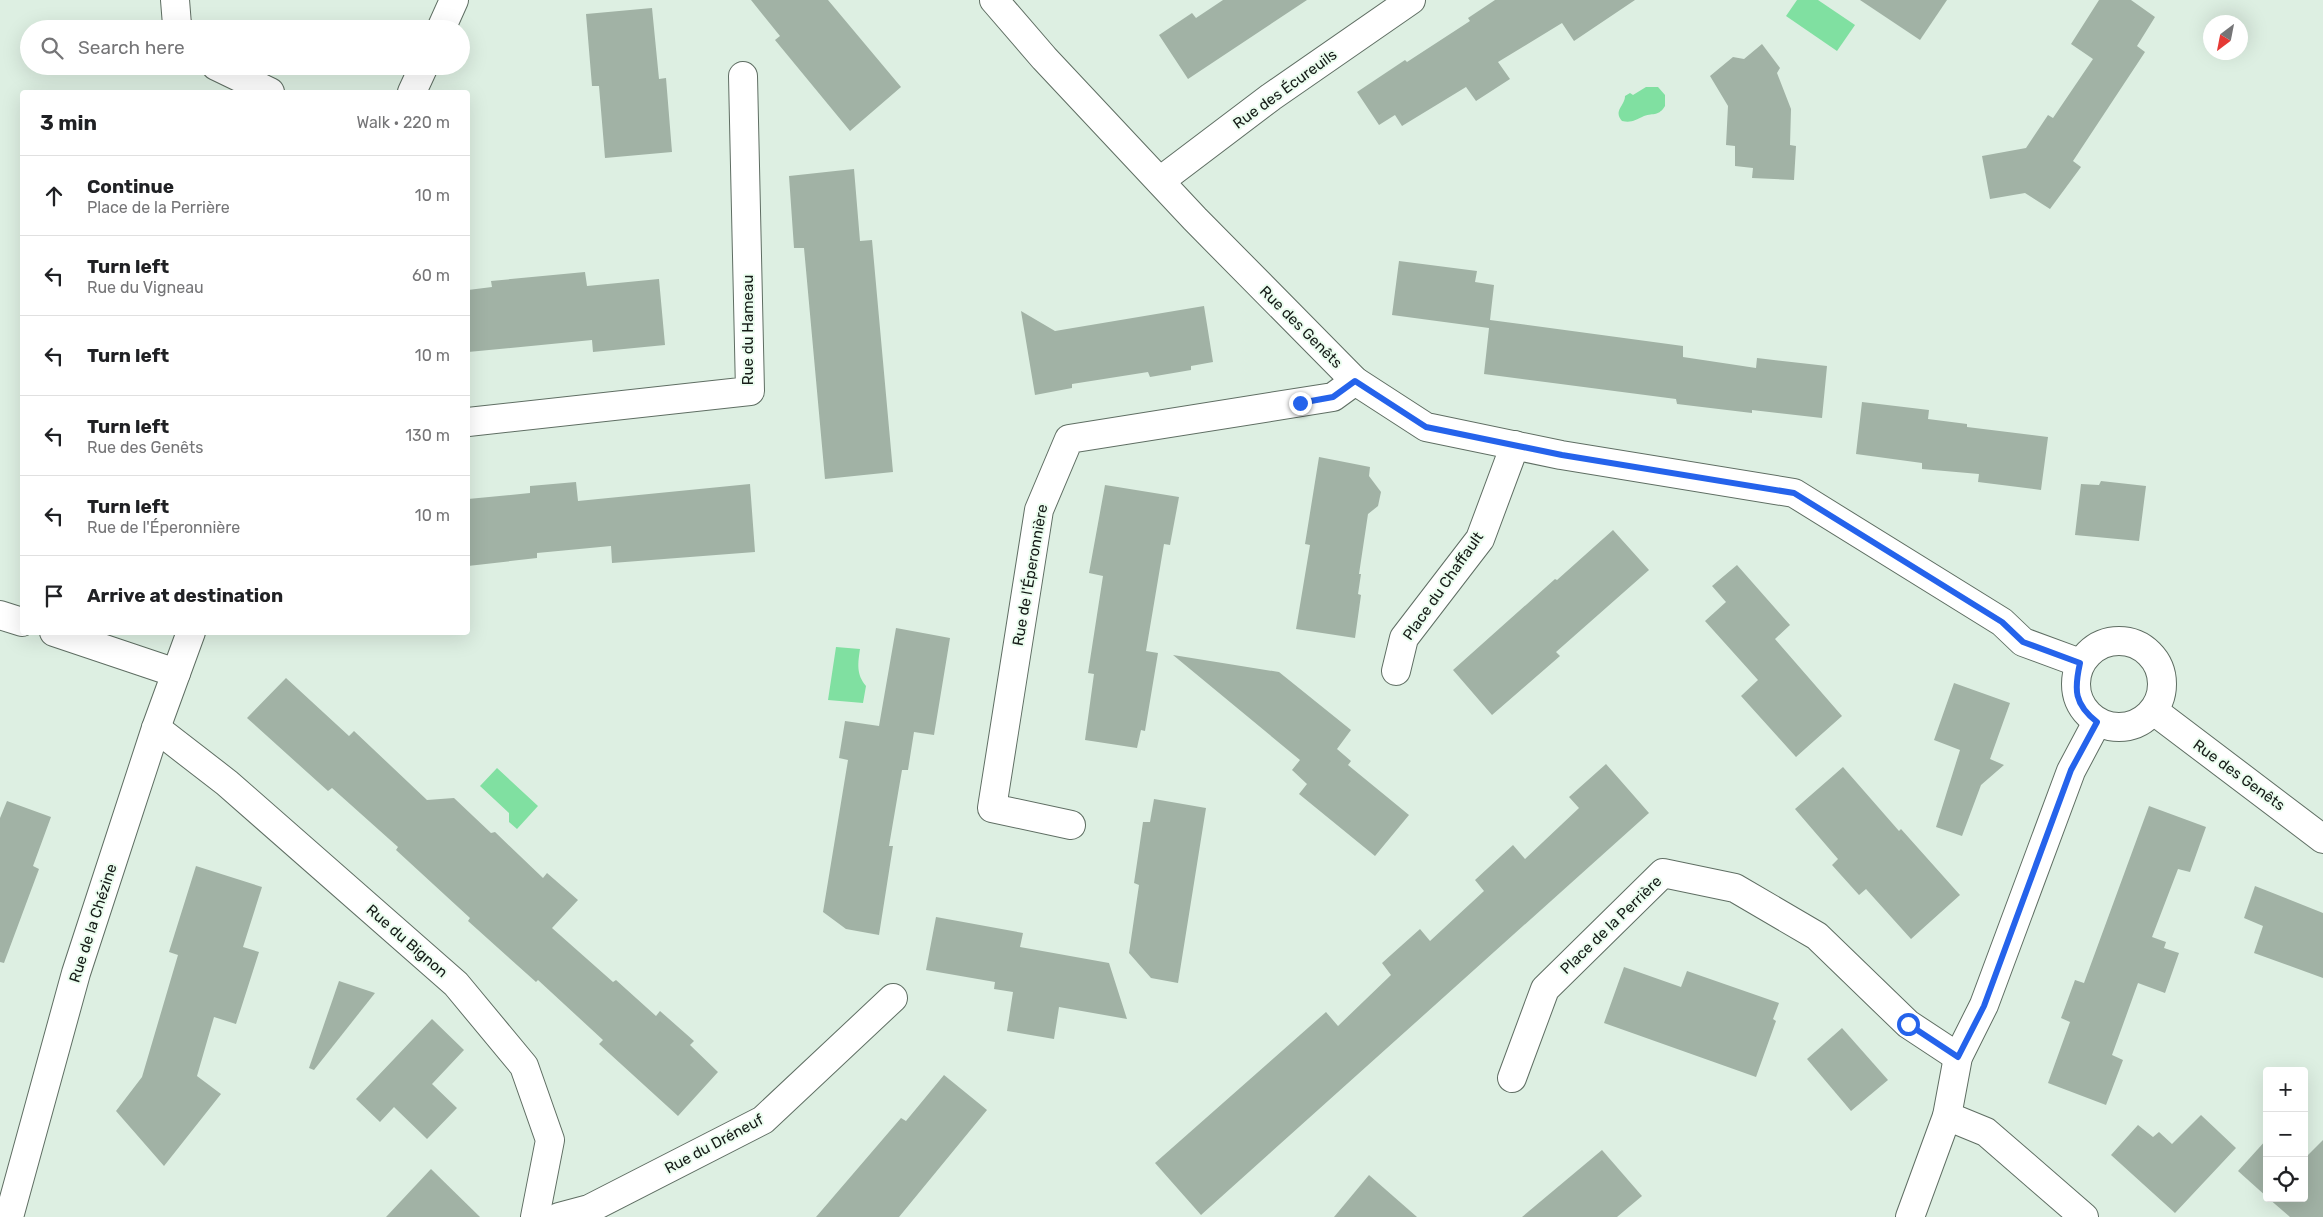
<!DOCTYPE html>
<meta charset="utf-8">
<style>
:root{--surface:#fff;--page:#f2f2f2;--text:#202124;--muted:#757577;--line:#e0e0e0}
body{margin:0;font-family:Rubik,sans-serif;background:var(--page);color:var(--text)}
.controls{position:absolute;right:15px;bottom:15px;display:grid;overflow:hidden;border-radius:5px;box-shadow:0 5px 20px #0002}
.controls button{width:45px;height:45px;display:grid;place-items:center;padding:0;border:0;border-bottom:1px solid var(--line);background:var(--surface);color:var(--text);font:25px sans-serif}
.compass{position:absolute;left:2203px;top:15px;width:45px;height:45px;border-radius:50%;background:var(--surface);box-shadow:0 5px 20px #0002;rotate:212deg}
.stop{position:absolute;width:15px;height:15px;margin:-11px;border:4px solid #2563eb;border-radius:50%;background:#fff}
.stop.end{background:#2563eb;border-color:#fff;box-shadow:0 1px 5px #0008}
.list{margin:0;padding:0;list-style:none}
h2{display:flex;justify-content:space-between;align-items:center;height:65px;margin:0;padding:0 20px;font-size:21px}
h2 small{font-size:16px;font-weight:400;color:var(--muted)}
.list li{display:grid;grid-template-columns:32px 1fr auto;gap:15px;align-items:center;box-sizing:border-box;height:80px;padding:0 20px;border-top:1px solid var(--line)}
.list b{display:block;font-size:19px;white-space:nowrap}
.list p{margin:0;font-size:16px;white-space:nowrap;color:var(--muted)}
.list em{font-size:16px;font-style:normal;color:var(--muted)}
.icon{flex:none;width:28px;height:28px;fill:none;stroke:currentColor;stroke-width:2;stroke-linecap:round;stroke-linejoin:round}
.map{position:relative;flex:none;width:2323px;height:1217px;overflow:hidden}
.search{position:absolute;background:var(--surface);box-shadow:0 5px 20px #0002;left:20px;top:20px;width:450px;height:55px;display:flex;align-items:center;gap:12px;box-sizing:border-box;padding:0 18px;border-radius:28px;color:var(--muted);font-size:19px}
.panel{position:absolute;background:var(--surface);box-shadow:0 5px 20px #0002;left:20px;top:90px;width:450px;height:545px;border-radius:5px}
.map>svg:first-child{display:block}
</style>
<div class="map">
<svg width="2323" height="1217" viewBox="0 0 2323 1217">
<rect width="100%" height="100%" fill="#ddefe2"/>
<g fill="#80e0a1">
<path d="M 1797,0 L 1818,0 L 1855,25 L 1837,51 L 1786,16 Z"/>
<path d="M 1646,87 L 1658,87 L 1665,95 L 1665,106 C 1659,116 1654,113 1644,116 C 1635,120 1632,123 1622,121 C 1613,110 1625,106 1625,96 L 1630,93 L 1633,95 Z"/>
<path d="M 836,647 L 860,649 C 858,663 856,674 866,686 L 863,703 L 828,700 Z"/>
<path d="M 497,768 L 538,806 L 517,829 L 509,822 L 509,813 L 480,786 Z"/>
</g>
<g fill="#a1b2a5">
<path d="M 751,0 L 828,0 L 901,87 L 850,131 L 775,40 L 780,36 Z"/>
<path d="M 1223,0 L 1307,0 L 1188,79 L 1159,35 L 1192,13 L 1196,18 Z"/>
<path d="M 1495,0 L 1635,0 L 1574,41 L 1562,23 L 1498,62 L 1510,79 L 1476,101 L 1466,87 L 1402,126 L 1395,115 L 1379,125 L 1357,92 L 1405,60 L 1407,62 L 1470,21 L 1468,18 Z"/>
<path d="M 1860,0 L 1947,0 L 1920,40 Z"/>
<path d="M 2099,0 L 2131,0 L 2155,17 L 2137,46 L 2145,52 L 2073,161 L 2081,167 L 2050,209 L 2025,193 L 1990,199 L 1982,156 L 2026,148 L 2048,115 L 2053,118 L 2093,59 L 2071,44 Z"/>
<path d="M 652,8 L 659,79 L 666,78 L 672,152 L 605,158 L 599,86 L 592,86 L 586,14 Z"/>
<path d="M 1762,44 L 1780,68 L 1777,73 L 1791,109 L 1790,145 L 1796,146 L 1794,180 L 1752,178 L 1753,168 L 1735,166 L 1735,146 L 1726,145 L 1728,106 L 1710,76 L 1733,57 L 1744,59 Z"/>
<path d="M 854,169 L 860,241 L 872,240 L 893,472 L 825,479 L 804,248 L 794,248 L 789,176 Z"/>
<path d="M 1399,261 L 1477,271 L 1475,282 L 1494,285 L 1490,320 L 1683,346 L 1683,357 L 1756,368 L 1757,358 L 1827,366 L 1822,418 L 1752,410 L 1752,413 L 1677,404 L 1676,399 L 1484,374 L 1489,328 L 1392,315 Z"/>
<path d="M 585,272 L 587,286 L 659,279 L 665,345 L 593,352 L 592,340 L 468,352 L 468,290 L 492,287 L 491,281 Z"/>
<path d="M 1204,306 L 1213,362 L 1191,366 L 1191,370 L 1150,377 L 1148,372 L 1072,384 L 1072,388 L 1035,395 L 1021,311 L 1055,331 Z"/>
<path d="M 1862,402 L 1929,410 L 1928,419 L 1967,424 L 1967,427 L 2048,437 L 2041,490 L 1978,482 L 1979,474 L 1922,469 L 1922,463 L 1856,454 Z"/>
<path d="M 1319,457 L 1370,467 L 1369,476 L 1381,492 L 1378,506 L 1368,514 L 1359,574 L 1361,574 L 1358,594 L 1361,595 L 1355,638 L 1296,629 L 1310,545 L 1305,544 Z"/>
<path d="M 2101,481 L 2146,486 L 2139,541 L 2075,535 L 2081,484 L 2099,485 Z"/>
<path d="M 576,482 L 578,501 L 750,484 L 755,552 L 612,563 L 611,546 L 537,553 L 537,558 L 468,566 L 468,499 L 530,493 L 530,486 Z"/>
<path d="M 1105,485 L 1179,497 L 1170,545 L 1164,544 L 1146,651 L 1158,653 L 1145,731 L 1141,730 L 1137,748 L 1085,740 L 1094,674 L 1088,673 L 1103,576 L 1089,573 Z"/>
<path d="M 1613,530 L 1649,570 L 1556,652 L 1560,656 L 1492,715 L 1453,670 L 1555,579 L 1557,580 Z"/>
<path d="M 1737,565 L 1790,625 L 1775,639 L 1842,716 L 1796,757 L 1741,696 L 1758,680 L 1705,621 L 1726,602 L 1712,586 Z"/>
<path d="M 896,628 L 950,638 L 934,735 L 914,732 L 908,770 L 902,770 L 889,846 L 893,846 L 879,935 L 846,929 L 823,912 L 848,760 L 839,758 L 845,721 L 879,726 Z"/>
<path d="M 1173,655 L 1279,672 L 1351,730 L 1337,749 L 1351,761 L 1348,765 L 1409,815 L 1375,856 L 1299,794 L 1307,784 L 1292,770 L 1300,760 Z"/>
<path d="M 286,678 L 349,736 L 354,731 L 427,800 L 454,798 L 491,833 L 495,832 L 543,878 L 547,873 L 578,900 L 552,928 L 613,982 L 616,980 L 656,1016 L 660,1011 L 694,1041 L 690,1045 L 718,1072 L 678,1116 L 599,1044 L 603,1040 L 538,980 L 536,982 L 468,921 L 470,918 L 396,850 L 398,847 L 332,788 L 328,791 L 247,718 Z"/>
<path d="M 1954,683 L 2010,703 L 1990,759 L 2004,765 L 1981,785 L 1962,836 L 1936,827 L 1960,750 L 1934,740 Z"/>
<path d="M 1606,764 L 1649,813 L 1201,1215 L 1155,1163 L 1326,1012 L 1338,1026 L 1391,975 L 1382,963 L 1420,929 L 1430,941 L 1484,891 L 1475,880 L 1513,845 L 1525,859 L 1579,808 L 1569,797 Z"/>
<path d="M 1843,767 L 1899,831 L 1901,829 L 1960,895 L 1911,939 L 1866,889 L 1859,895 L 1832,865 L 1838,859 L 1795,809 Z"/>
<path d="M 1154,799 L 1206,808 L 1178,983 L 1151,978 L 1129,953 L 1139,885 L 1134,883 L 1137,863 L 1143,822 L 1150,822 Z"/>
<path d="M 7,801 L 51,817 L 33,866 L 39,869 L 4,963 L 0,962 L 0,818 Z"/>
<path d="M 2149,806 L 2206,827 L 2190,872 L 2178,869 L 2152,937 L 2166,942 L 2164,948 L 2179,953 L 2165,993 L 2138,983 L 2112,1055 L 2123,1060 L 2106,1105 L 2048,1083 L 2070,1022 L 2061,1018 L 2075,980 L 2084,983 Z"/>
<path d="M 196,866 L 262,887 L 243,947 L 259,952 L 236,1024 L 214,1017 L 197,1076 L 221,1094 L 164,1166 L 116,1111 L 142,1077 L 178,955 L 169,952 Z"/>
<path d="M 2255,886 L 2323,913 L 2323,978 L 2254,953 L 2263,926 L 2244,918 Z"/>
<path d="M 936,917 L 1023,933 L 1020,947 L 1109,963 L 1127,1019 L 1059,1007 L 1054,1039 L 1007,1031 L 1013,992 L 994,989 L 995,982 L 926,970 Z"/>
<path d="M 1624,967 L 1681,987 L 1687,971 L 1779,1003 L 1773,1019 L 1776,1021 L 1756,1077 L 1604,1023 Z"/>
<path d="M 339,981 L 375,993 L 314,1070 L 309,1068 Z"/>
<path d="M 432,1019 L 464,1050 L 432,1084 L 457,1108 L 427,1139 L 394,1107 L 380,1122 L 356,1099 Z"/>
<path d="M 1842,1028 L 1888,1080 L 1851,1111 L 1807,1059 Z"/>
<path d="M 944,1075 L 987,1110 L 899,1217 L 816,1217 L 901,1118 L 906,1121 Z"/>
<path d="M 2201,1115 L 2236,1148 L 2175,1213 L 2111,1155 L 2138,1125 L 2153,1137 L 2159,1132 L 2172,1144 Z"/>
<path d="M 2267,1139 L 2267,1197 L 2238,1171 Z"/>
<path d="M 2323,1140 L 2323,1217 L 2290,1217 L 2268,1198 L 2304,1198 L 2304,1155 L 2306,1157 Z"/>
<path d="M 1602,1150 L 1642,1196 L 1617,1217 L 1522,1217 Z"/>
<path d="M 431,1169 L 480,1217 L 386,1217 Z"/>
<path d="M 1369,1175 L 1417,1217 L 1334,1217 Z"/>
</g>
<g fill="none" stroke-linecap="round" stroke-linejoin="round">
<defs>
<g id="street">
<path d="M 175,0 L 177,25 L 180,29"/>
<path d="M 994,0 L 1044,58 L 1195,219 L 1355,381 L 1426,427 L 1561,455 L 1794,493 L 2002,622 L 2023,642 L 2080,663"/>
<path d="M 216,66 L 270,92"/>
<path d="M 1160,181 L 1271,97 L 1411,0"/>
<path d="M 468,422 L 750,391 L 743,76"/>
<path d="M 0,615 L 22,622"/>
<path d="M 54,632 L 176,673"/>
<circle cx="2119" cy="684" r="43"/>
<path d="M 1396,671 L 1404,638 L 1480,539 L 1515,445"/>
<path d="M 2154,711 L 2323,839"/>
<path d="M 156,728 L 227,783 L 456,984 L 524,1066 L 550,1140 L 535,1217"/>
<path d="M 1071,825 L 992,808 L 1039,510 L 1069,439 L 1333,397 L 1355,381"/>
<path d="M 1512,1078 L 1545,989 L 1663,873 L 1735,888 L 1817,936 L 1908,1024 L 1958,1057"/>
<path d="M 1947,1116 L 1986,1132 L 2084,1217"/>
<path d="M 559,1217 L 589,1209 L 763,1120 L 893,998"/>
<path d="M 1910,1217 L 1947,1116 L 1958,1057 L 1984,1005 L 2071,771 L 2097,722"/>
</g>
<g id="secondary">
<path d="M 441,29 L 454,0"/>
<path d="M 412,92 L 424,66"/>
<path d="M 9,1217 L 76,973 L 156,728 L 191,632"/>
</g>
</defs>
<use href="#street" stroke="#5f6e63" stroke-width="30"/>
<use href="#secondary" stroke="#5f6e63" stroke-width="30"/>
<use href="#street" stroke="#fff" stroke-width="28"/>
<use href="#secondary" stroke="#fff" stroke-width="28"/>
</g>
<g fill="none" stroke-linecap="round" stroke-linejoin="round">
<path stroke="#2563eb" stroke-width="6" d="M 1300,403 L 1333,397 L 1355,381 L 1426,427 L 1562,455 L 1794,493 L 2002,622 L 2023,642 L 2080,663 C 2074,690 2074,704 2097,722 L 2071,770 L 1984,1006 L 1958,1057 L 1908,1024"/>
</g>
<g text-anchor="middle" dominant-baseline="central" stroke-width="4" stroke-linejoin="round" paint-order="stroke">
<g font-size="15" fill="#151b17" stroke="#ebfdef">
<text transform="translate(1285 89) rotate(-36)">Rue des Écureuils</text>
<text transform="translate(1301 327) rotate(45)">Rue des Genêts</text>
<text transform="translate(748 330) rotate(-90)">Rue du Hameau</text>
<text transform="translate(1030 575) rotate(-80)">Rue de l'Éperonnière</text>
<text transform="translate(1443 586) rotate(-55)">Place du Chaffault</text>
<text transform="translate(2239 775) rotate(36)">Rue des Genêts</text>
<text transform="translate(93 923) rotate(-72)">Rue de la Chézine</text>
<text transform="translate(1611 925) rotate(-44)">Place de la Perrière</text>
<text transform="translate(407 941) rotate(41)">Rue du Bignon</text>
<text transform="translate(714 1144) rotate(-28)">Rue du Dréneuf</text>
</g>
</g>
</svg>
<div class="controls">
<button>+</button>
<button>−</button>
<button><svg class="icon" aria-label="locate" viewBox="0 0 24 24"><circle cx="12" cy="12" r="6"/><path d="M12 2v4M12 18v4M2 12h4M18 12h4"/></svg></button>
</div>
<svg class="compass" viewBox="-18 -18 36 36"><path d="M0-13l5 13h-10z" fill="#e53935"/><path d="M0 13l5-13h-10z" fill="#757577"/></svg>
<div class="stop" style="left:1908px;top:1024px"></div>
<div class="stop end" style="left:1300px;top:403px"></div>
<div class="search"><svg class="icon" aria-label="search" viewBox="0 0 24 24"><circle cx="10" cy="10" r="6"/><path d="M15 15l6 6"/></svg>Search here</div>
<section class="panel">
<h2>3 min<small>Walk · 220 m</small></h2>
<ul class="list">
<li><svg class="icon" aria-label="ahead" viewBox="0 0 24 24"><path d="M12 20V5M6 11l6-6 6 6"/></svg><div><b>Continue</b><p>Place de la Perrière</p></div><em>10 m</em></li>
<li><svg class="icon" aria-label="left" viewBox="0 0 24 24"><path d="M17 20v-9H6M10 6l-5 5 5 5"/></svg><div><b>Turn left</b><p>Rue du Vigneau</p></div><em>60 m</em></li>
<li><svg class="icon" aria-label="left" viewBox="0 0 24 24"><path d="M17 20v-9H6M10 6l-5 5 5 5"/></svg><div><b>Turn left</b></div><em>10 m</em></li>
<li><svg class="icon" aria-label="left" viewBox="0 0 24 24"><path d="M17 20v-9H6M10 6l-5 5 5 5"/></svg><div><b>Turn left</b><p>Rue des Genêts</p></div><em>130 m</em></li>
<li><svg class="icon" aria-label="left" viewBox="0 0 24 24"><path d="M17 20v-9H6M10 6l-5 5 5 5"/></svg><div><b>Turn left</b><p>Rue de l'Éperonnière</p></div><em>10 m</em></li>
<li><svg class="icon" aria-label="arrive" viewBox="0 0 24 24"><path d="M6 21V4h12l-3 4 3 4H6"/></svg><div><b>Arrive at destination</b></div></li>
</ul>
</section>
</div>
